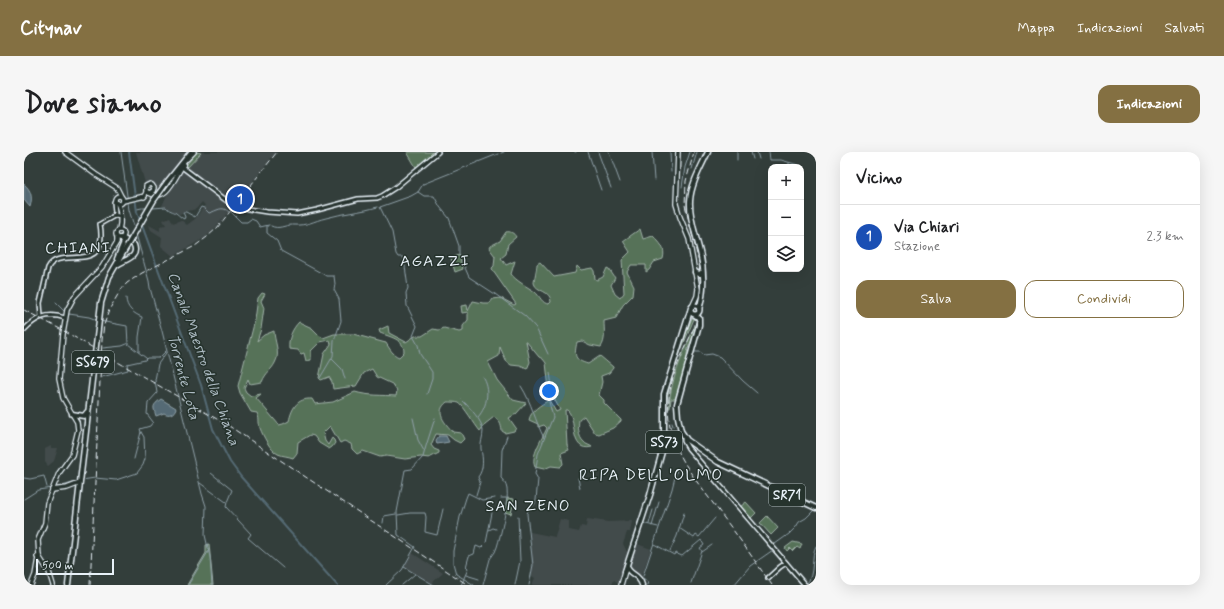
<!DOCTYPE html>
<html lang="it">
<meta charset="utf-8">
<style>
:root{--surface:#fff;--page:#f6f6f6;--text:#202124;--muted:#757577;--line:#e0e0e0;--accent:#847042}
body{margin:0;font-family:Mynerve,sans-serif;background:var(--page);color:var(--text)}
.controls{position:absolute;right:12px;top:12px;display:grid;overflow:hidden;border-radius:8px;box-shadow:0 4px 16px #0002}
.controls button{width:36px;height:36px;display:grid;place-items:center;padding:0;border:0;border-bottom:1px solid var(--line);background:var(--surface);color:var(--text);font:20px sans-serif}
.scale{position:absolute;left:12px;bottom:10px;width:78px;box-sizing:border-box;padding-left:4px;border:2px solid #e8f1f8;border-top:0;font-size:11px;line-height:14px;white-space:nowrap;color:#e8f1f8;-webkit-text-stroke:3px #26332d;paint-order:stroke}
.you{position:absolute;left:525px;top:239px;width:14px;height:14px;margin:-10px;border:3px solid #fff;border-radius:50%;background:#1a73e8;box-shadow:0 0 0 6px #1a73e833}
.badge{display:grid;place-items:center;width:26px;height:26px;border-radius:50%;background:var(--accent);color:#fff;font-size:13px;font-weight:700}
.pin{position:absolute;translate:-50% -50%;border:2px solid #fff;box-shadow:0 1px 4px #0006}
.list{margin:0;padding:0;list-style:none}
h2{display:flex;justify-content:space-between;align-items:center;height:52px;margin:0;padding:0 16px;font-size:17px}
h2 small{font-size:13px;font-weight:400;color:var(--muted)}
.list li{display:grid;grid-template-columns:26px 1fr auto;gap:12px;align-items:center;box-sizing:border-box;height:64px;padding:0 16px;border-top:1px solid var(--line)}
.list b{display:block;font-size:15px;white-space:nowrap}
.list p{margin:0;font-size:13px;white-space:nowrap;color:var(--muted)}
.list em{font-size:13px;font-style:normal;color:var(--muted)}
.actions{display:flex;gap:8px;padding:12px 16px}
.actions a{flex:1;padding:9px 0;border:1px solid var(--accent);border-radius:12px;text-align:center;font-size:14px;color:var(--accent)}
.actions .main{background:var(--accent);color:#fff}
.icon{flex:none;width:22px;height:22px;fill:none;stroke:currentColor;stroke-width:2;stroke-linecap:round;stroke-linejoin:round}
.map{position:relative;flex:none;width:792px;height:433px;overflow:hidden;border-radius:12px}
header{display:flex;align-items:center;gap:24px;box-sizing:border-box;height:56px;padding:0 20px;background:var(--accent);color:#fff}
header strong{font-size:19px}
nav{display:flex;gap:22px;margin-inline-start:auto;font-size:14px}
.intro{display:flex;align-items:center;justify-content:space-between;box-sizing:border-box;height:96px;padding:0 24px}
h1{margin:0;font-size:28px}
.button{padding:10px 18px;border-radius:12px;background:var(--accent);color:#fff;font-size:14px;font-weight:700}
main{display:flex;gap:24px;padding:0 24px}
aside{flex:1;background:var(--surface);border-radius:12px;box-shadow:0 4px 16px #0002}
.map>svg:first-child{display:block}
</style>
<header>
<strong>Citynav</strong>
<nav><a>Mappa</a><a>Indicazioni</a><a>Salvati</a></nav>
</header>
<div class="intro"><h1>Dove siamo</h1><a class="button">Indicazioni</a></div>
<main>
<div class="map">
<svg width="792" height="433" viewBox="0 0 792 433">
<rect width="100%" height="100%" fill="#333e3b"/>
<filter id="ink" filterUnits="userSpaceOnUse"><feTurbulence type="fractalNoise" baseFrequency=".025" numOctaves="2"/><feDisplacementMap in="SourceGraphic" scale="8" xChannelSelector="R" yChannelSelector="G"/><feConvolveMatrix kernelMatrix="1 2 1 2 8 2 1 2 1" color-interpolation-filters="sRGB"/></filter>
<g filter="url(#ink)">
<g fill="#434b4c">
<path d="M 112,0 L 252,0 L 193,74 L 182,85 L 149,104 L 137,94 L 138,85 L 127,78 L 125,73 L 136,79 L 136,74 L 142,73 L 139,68 L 146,65 L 149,71 L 157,68 L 163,73 L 171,67 L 181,53 L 178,50 L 172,57 L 159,60 L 156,62 L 138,54 L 151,25 L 143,30 L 134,42 L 121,31 Z"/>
<path d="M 27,294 L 27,296 L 34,296 L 30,309 L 24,314 L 21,310 L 21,297 Z"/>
<path d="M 536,367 L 545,369 L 545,378 L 555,380 L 557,374 L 562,375 L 563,367 L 584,370 L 608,369 L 606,380 L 603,380 L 599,392 L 603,400 L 599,423 L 596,431 L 590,428 L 587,433 L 508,433 L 511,426 L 508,424 L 506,380 L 531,385 Z"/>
<path d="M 613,392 L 627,397 L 618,423 L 607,420 L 605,415 Z"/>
<path d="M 388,401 L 411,416 L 419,421 L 408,431 L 380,415 Z"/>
</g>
<g fill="#577259" stroke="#a0b2a8">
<path d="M 173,0 L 177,1 L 162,17 L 163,12 Z"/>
<path d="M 383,0 L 410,0 L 411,1 L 393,17 Z"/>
<path d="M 616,77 L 619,87 L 629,84 C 636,91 642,96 639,107 L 630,110 L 625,118 L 622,120 L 622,113 L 607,113 L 603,120 L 610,134 L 609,143 L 599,153 L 592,166 L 580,169 C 580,178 582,188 577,195 L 566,193 L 558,189 L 553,190 C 550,204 550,208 564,212 L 576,204 L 589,215 L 589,216 L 585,221 L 577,224 L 578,230 L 575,243 L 580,248 L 580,251 L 597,268 L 597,269 L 589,276 L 575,282 L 571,281 L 560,264 L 555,268 C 554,275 554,285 560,290 C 562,293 566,293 568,295 C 544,301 554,266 543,258 L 541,258 L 543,293 L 545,298 L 537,301 L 539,312 L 536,315 L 527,314 L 520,317 L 511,315 C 506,304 518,287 523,276 L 520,273 L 514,275 L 514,272 L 505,268 C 507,258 517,253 525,248 L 532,260 L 536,258 L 525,237 L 522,211 L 519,207 L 515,205 L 502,189 L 506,210 L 503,217 L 496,214 L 487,213 L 482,209 L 476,195 L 475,204 L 464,210 L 473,228 L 489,248 L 502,251 L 492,262 L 485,266 L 492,276 L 490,279 L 481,281 L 478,279 C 477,272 476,269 470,265 L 461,272 L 456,279 C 451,273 439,253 435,251 C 432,250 426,250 423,250 C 410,260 421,271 429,280 L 437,281 L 440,287 L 436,291 L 430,288 L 424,283 L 412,282 L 407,293 L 410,297 L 415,299 L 415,301 L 405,306 L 397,305 L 381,307 L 362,304 L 356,305 L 339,299 L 333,302 L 328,297 L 327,292 L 320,289 L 316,291 L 306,274 L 299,281 L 301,289 L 304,293 L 308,286 L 310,288 L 311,291 L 308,295 L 305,297 L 295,291 L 290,284 L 286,283 L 274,290 L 273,301 L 269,306 C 264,304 258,304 254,302 C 246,298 239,284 236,276 C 234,269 236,267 233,261 L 227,260 L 216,241 L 214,234 L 231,168 L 234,146 L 238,141 L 241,142 L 237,149 L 240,156 L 237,177 L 233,189 L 240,183 L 250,179 C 250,189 257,201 251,211 C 247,219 242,220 238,230 L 226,232 L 224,227 L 220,236 L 222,240 L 227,244 L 237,242 L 232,246 L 255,273 L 259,272 L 265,269 C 268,256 273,246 288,247 L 291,252 L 309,250 L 331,240 C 344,244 358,243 372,244 L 373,239 L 368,232 L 353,225 L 348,217 L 340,221 L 332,234 L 309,237 L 308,230 L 305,225 L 297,228 L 295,226 L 300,202 L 307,192 L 306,188 L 296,190 L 287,199 L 287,208 L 282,209 L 280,201 L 277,202 L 274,198 L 265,197 C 264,187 268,177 275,170 L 288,176 L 296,184 L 299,186 L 310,182 L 329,182 L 358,190 L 362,191 C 365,196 369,203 375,205 L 380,200 C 380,187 366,185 356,181 L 355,178 L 364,174 L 365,181 L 382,190 L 391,184 L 398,184 L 409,177 L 415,178 L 420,176 L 435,180 L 439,179 L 439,174 L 444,168 L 444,160 L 438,161 L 437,154 L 443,153 L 444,159 L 449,149 L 459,151 L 466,151 L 469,147 L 477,146 L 490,153 L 492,152 L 469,119 L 468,116 L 470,114 L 471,104 L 465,96 L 466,94 L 476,89 L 482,80 C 486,79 490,81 492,85 L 484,92 L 482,102 L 477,106 L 482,113 L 491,109 L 487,122 C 492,129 504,135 511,140 C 516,144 518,152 525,152 L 527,150 C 527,138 512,140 510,131 C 510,128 513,116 513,112 L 516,110 L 530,125 L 551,121 L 553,114 L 557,118 L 568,116 L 570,119 L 571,127 L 573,128 L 579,125 L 583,116 L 585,117 L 591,126 L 587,133 L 591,142 L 596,146 L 600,141 L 598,108 L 606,100 L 599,89 Z"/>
<path d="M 435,103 L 439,117 L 431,120 L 427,106 Z"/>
<path d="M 668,166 L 674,167 C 674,181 661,194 663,207 L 665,201 L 653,247 L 647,247 L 646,256 L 645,256 C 646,225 662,197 673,168 L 670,167 C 658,196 644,226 642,258 L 641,259 L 641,245 L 656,196 Z"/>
<path d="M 483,346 L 490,347 L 487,362 L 481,360 Z"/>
<path d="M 722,350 L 732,361 L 726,367 L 716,355 Z"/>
<path d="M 743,364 L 754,376 L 747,383 L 736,371 Z"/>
<path d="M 769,390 L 778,392 L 776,397 L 773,395 L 769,399 L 766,396 L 763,399 L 761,396 Z"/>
<path d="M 185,392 L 189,433 L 163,433 L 182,401 L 182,393 Z"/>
</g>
<g fill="#556b74" stroke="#90a1a9">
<path d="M 0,32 C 7,38 9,45 6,55 L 0,48 Z"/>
<path d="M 137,247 L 152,256 C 150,262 145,264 140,261 L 132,264 C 129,254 128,254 137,247 Z"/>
<path d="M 415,284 L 422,284 L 425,290 L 413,292 L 412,288 Z"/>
</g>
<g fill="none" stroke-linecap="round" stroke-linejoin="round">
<g stroke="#90a1a9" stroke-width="1">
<path d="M 97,0 L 105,58 L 111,77"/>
<path d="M 551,0 L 552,0"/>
<path d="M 564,0 L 577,38"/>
<path d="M 574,0 L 587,36"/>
<path d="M 585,0 L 596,30"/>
<path d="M 628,0 L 630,28"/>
<path d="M 646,0 L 647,20"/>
<path d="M 713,0 L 713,8"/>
<path d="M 727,0 L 729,7"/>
<path d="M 733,0 L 735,7"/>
<path d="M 745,0 L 746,8 L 757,8 L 778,14 L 777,23"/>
<path d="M 477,1 L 480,0"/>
<path d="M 765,15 L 765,11"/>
<path d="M 668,17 L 673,0"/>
<path d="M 658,35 L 661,15 L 666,0"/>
<path d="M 394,40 L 400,44 L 410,44 L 416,55 L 425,66 L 435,94 L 435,102 L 445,125 L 471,142 L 501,164 L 512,176 L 524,202"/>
<path d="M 119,56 L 122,56"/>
<path d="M 129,56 L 142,55 C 145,59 149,59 152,61 C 156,64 156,65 160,67 L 161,65 L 159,60 L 162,60 L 171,65 L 177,55 L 180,56"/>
<path d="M 113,57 L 118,56"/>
<path d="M 181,57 L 185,61 C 193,59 198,53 205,60"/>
<path d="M 207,60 L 217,70 L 223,70 L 227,67 L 232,69 L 236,75 L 245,73"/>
<path d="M 269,73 C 284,74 289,69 302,66 C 319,61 337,60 354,55"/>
<path d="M 243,74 L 243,81 L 253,89 L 257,99 L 299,122 L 302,124 L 310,124 L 311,132 L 310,138 L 315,147 L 317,169 L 310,189 L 309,204 L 296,226"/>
<path d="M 247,74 C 255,78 260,73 268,73"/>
<path d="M 112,82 L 125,129 L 126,136 L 138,179 L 178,342 L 182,354 L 181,383 L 186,405 L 188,433"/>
<path d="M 102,146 C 102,156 110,162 118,165 L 115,185 L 115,200"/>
<path d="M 32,151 L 41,160"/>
<path d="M 45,162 L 65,165 L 73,168"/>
<path d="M 76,169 L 103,174 L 104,192 L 122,206"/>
<path d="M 79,196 L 98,194 L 103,192"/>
<path d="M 670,200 L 676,200 L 680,203 L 688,202 L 696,205 L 719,229 L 733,241"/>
<path d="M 308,207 L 318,217 L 321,227"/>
<path d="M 78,225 L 104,218 L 103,212 L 121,208 L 123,206 L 135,206 L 142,199"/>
<path d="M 497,234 C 508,251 511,269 520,286"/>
<path d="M 403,242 L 408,227 L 408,220 L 396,202 L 394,193 L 389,184 L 393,174 L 383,154 L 382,141 L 384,136 L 380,107 L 379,105 L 374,105 L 372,102 L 368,80 L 356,55 L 387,44 L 394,40 L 399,32 L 474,2"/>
<path d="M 438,248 C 445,255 459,269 459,279 C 459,285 456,292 457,297 C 459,307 460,317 454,325 L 456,330 L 452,343"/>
<path d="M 651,248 L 663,208"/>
<path d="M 454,265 C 464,254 466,236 458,224"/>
<path d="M 389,266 L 394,288 L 400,299"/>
<path d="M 648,271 L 649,274"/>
<path d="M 110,307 L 117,280 L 116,277 L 126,274 L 129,270 L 123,262 L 124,251 L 133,241 L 131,228 L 134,212 L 142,201"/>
<path d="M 187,321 L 208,338 L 203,350 L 202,355 L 227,382 L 224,386 L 259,416"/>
<path d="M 0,326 L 6,327 L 20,324 L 23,335"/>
<path d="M 554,326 L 556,336"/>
<path d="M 58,328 L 71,326 L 92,328 L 113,321 L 119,313 L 121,307 L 120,285 L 117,280"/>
<path d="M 176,331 L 202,350"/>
<path d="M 35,335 L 55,329"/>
<path d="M 477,346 L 482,346"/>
<path d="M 0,347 L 14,338 L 28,336"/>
<path d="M 374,363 L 386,361 L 401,361 L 402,365 L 401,380 L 413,383 L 419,357"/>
<path d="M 359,371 L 360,364 L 372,362"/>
<path d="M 618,371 L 634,375"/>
<path d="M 625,372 L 629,358"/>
<path d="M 628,374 L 635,350"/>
<path d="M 655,376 L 670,386 L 672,383 L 675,385 L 691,366"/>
<path d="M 465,378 L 469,376 L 472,377"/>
<path d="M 630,392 L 650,403 L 651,401 L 658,404 L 677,388 L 680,393 L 676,396 L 678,399 L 667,431"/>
<path d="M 750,395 L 751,392 L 765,382 L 772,375 L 775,370 L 782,366 L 791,357"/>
<path d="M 646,399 L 653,384 L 660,361"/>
<path d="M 678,400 L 688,393"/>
<path d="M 380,415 L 410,433"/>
<path d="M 442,423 L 455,427"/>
<path d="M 619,424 L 648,337 L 653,317"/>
<path d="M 440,426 L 444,417 L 442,415 L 445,404 L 450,402 L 452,394 L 457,396 L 462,391 L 468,361"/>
<path d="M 619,426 L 624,430 L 623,433"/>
<path d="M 164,433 L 184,400"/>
<path d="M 362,433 L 378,418 L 391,395 L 374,383 L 373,360 L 381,318 L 388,317 L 399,305 L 402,294 L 411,266"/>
<path d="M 378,433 L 391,422"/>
<path d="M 437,433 L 440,427"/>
<path d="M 450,433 L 432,422 L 429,411 L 429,399 L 436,365 L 442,346 L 444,341 L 458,348 L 471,346"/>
<path d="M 459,433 L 466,407 L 471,400 L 473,395 C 477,382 485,349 483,337 C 482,332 480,329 477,326 L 478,298 L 483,284"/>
<path d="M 491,433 L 496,409 L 494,364"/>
<path d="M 505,433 L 509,413 L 503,362 L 504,358 L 511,352 L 512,348 L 514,327 L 511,322 L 514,302 L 529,265 L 525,250 L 529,241 L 526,221"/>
<path d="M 710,433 L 726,414 L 749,398"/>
<path d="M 782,433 C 792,421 786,404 792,394"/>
</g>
<path stroke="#556b74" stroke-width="2" d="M 105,0 L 113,60 L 177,233 L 189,277 L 206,310 L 217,325 L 313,433"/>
<path stroke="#4e5957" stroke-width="3" stroke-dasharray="3 1.5" stroke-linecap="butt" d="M 663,18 L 665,19"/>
<defs>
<g id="tertiary">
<path d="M 158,15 L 211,55 L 243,60 L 273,62 L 293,58 L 334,47 L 353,46 L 358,44 L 372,35 L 414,0"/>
<path d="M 89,64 L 91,61 L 90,50 L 91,48"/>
<path d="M 17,165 L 16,151 L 24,116 C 35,92 85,126 76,72 L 92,63 L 96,65"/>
<path d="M 0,178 C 12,165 24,160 41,166"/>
<path d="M 660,284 L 660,289 L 664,296 L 781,433"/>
<path d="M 744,426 L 756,415 L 762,411"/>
</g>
<g id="secondary">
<path d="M 41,0 L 71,22 L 93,36 L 97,44"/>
<path d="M 654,0 L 652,52 L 656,65 L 665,87 L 674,137 L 673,144 L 668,155"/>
<path d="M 163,7 L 170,0"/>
<path d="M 125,41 C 143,52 152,22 160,12"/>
<circle cx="95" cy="48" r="4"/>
<path d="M 120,45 L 122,40 L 122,34 L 126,32 L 128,33 L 130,36 L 129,39 L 125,41 L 122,39"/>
<path d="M 99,49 L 121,44"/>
<path d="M 93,51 C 97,57 97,71 95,78"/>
<circle cx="96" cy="82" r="4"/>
<path d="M 28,338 L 43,336 L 56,331"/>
<path d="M 15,404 L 14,388 L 21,371 L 23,351 L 35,321 L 48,303 L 54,278 L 53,270 L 39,246 L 35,227 L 39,182 L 43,158 L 50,145 L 78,115 L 93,90 L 93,85"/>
<path d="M 16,406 L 15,404 L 13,405 L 15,407 L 16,406 L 25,420 L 29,433"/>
<path d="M 7,433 L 11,423 L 14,406"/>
<path d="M 597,433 L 601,419"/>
</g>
<g id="primary">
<path d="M 143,30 L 167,0"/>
<path d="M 93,107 L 100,90 L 97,86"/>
<path d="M 93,113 C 101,107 115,106 110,93 L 98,86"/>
<path d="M 671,120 L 675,122 L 677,122 L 678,119"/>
<circle cx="671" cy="158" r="4.5"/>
<path d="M 675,157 C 681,140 680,117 676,100 C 672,83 665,66 666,49 C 667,32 677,15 684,0"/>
<path d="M 671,163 L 675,166 L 675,173 L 653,252 L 654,265 L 657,279 L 663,288 L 694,310 L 792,356"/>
<path d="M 48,262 L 60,264 L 63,260"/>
<path d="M 603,414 C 605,424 615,421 618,433"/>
<path d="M 601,419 L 626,343 L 639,296 L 640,288 L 640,242 L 666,159"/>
<path d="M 44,433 L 77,151 L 85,125 L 103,94"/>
</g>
</defs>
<use href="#tertiary" stroke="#e8f1f8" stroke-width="6"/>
<use href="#secondary" stroke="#e8f1f8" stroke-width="6"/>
<use href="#primary" stroke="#e8f1f8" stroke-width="7"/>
<use href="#tertiary" stroke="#26332d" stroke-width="3"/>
<use href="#secondary" stroke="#26332d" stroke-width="3.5"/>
<use href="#primary" stroke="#26332d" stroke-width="4"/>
<g stroke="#e8f1f8" stroke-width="1" stroke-dasharray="6 3" stroke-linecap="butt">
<path d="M 670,0 L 662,29 L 661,53 L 677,119"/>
<path d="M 0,158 L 38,178 L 205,274 L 444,433"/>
<path d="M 673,168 C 664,192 650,214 646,239 C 636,292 672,327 700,366 C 717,388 732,411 748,433"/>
<path d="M 66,433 L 78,188 L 80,173 L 85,158 L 96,139 L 103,131 L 118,121 L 171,94 L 183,85 L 193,76 L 253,0"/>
</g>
<defs>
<path id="primary-bridge" d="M 103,94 L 130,48 L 143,30"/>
</defs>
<use href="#primary-bridge" stroke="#e8f1f8" stroke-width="7" stroke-linecap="butt"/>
<use href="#primary-bridge" stroke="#26332d" stroke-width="4"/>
</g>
</g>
<g text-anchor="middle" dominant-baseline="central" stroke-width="3" stroke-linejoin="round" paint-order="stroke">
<g fill="#26332d" stroke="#aeb8bb" stroke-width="1">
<rect x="48" y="199" width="42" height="22" rx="3"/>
<rect x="622" y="279" width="36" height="22" rx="3"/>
<rect x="745" y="332" width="36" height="22" rx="3"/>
</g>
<g font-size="13" font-weight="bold" fill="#e8f1f8">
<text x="69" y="210">SS679</text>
<text x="640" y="290">SS73</text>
<text x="763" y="343">SR71</text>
</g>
<g font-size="15" font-style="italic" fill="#adbbc3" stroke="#26332d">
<text transform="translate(179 207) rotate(70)">Canale Maestro della Chiana</text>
<text transform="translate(159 225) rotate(75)">Torrente Lota</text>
</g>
<g font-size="16" letter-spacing="1" fill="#e8f1f8" stroke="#26332d">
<text x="54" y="96">CHIANI</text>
<text x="411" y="109">AGAZZI</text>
<text x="627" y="323">RIPA DELL'OLMO</text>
<text x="504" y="354">SAN ZENO</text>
</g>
</g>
</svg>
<div class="controls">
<button>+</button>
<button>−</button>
<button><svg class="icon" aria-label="layers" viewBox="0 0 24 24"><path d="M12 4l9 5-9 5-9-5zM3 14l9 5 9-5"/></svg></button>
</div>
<div class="scale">500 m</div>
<div class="you"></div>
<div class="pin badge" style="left:216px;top:47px;background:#1a4fb4">1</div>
</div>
<aside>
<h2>Vicino<small></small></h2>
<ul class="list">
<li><span class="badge" style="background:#1a4fb4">1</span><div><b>Via Chiari</b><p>Stazione</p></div><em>2.3 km</em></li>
</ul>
<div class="actions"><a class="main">Salva</a><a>Condividi</a></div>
</aside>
</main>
